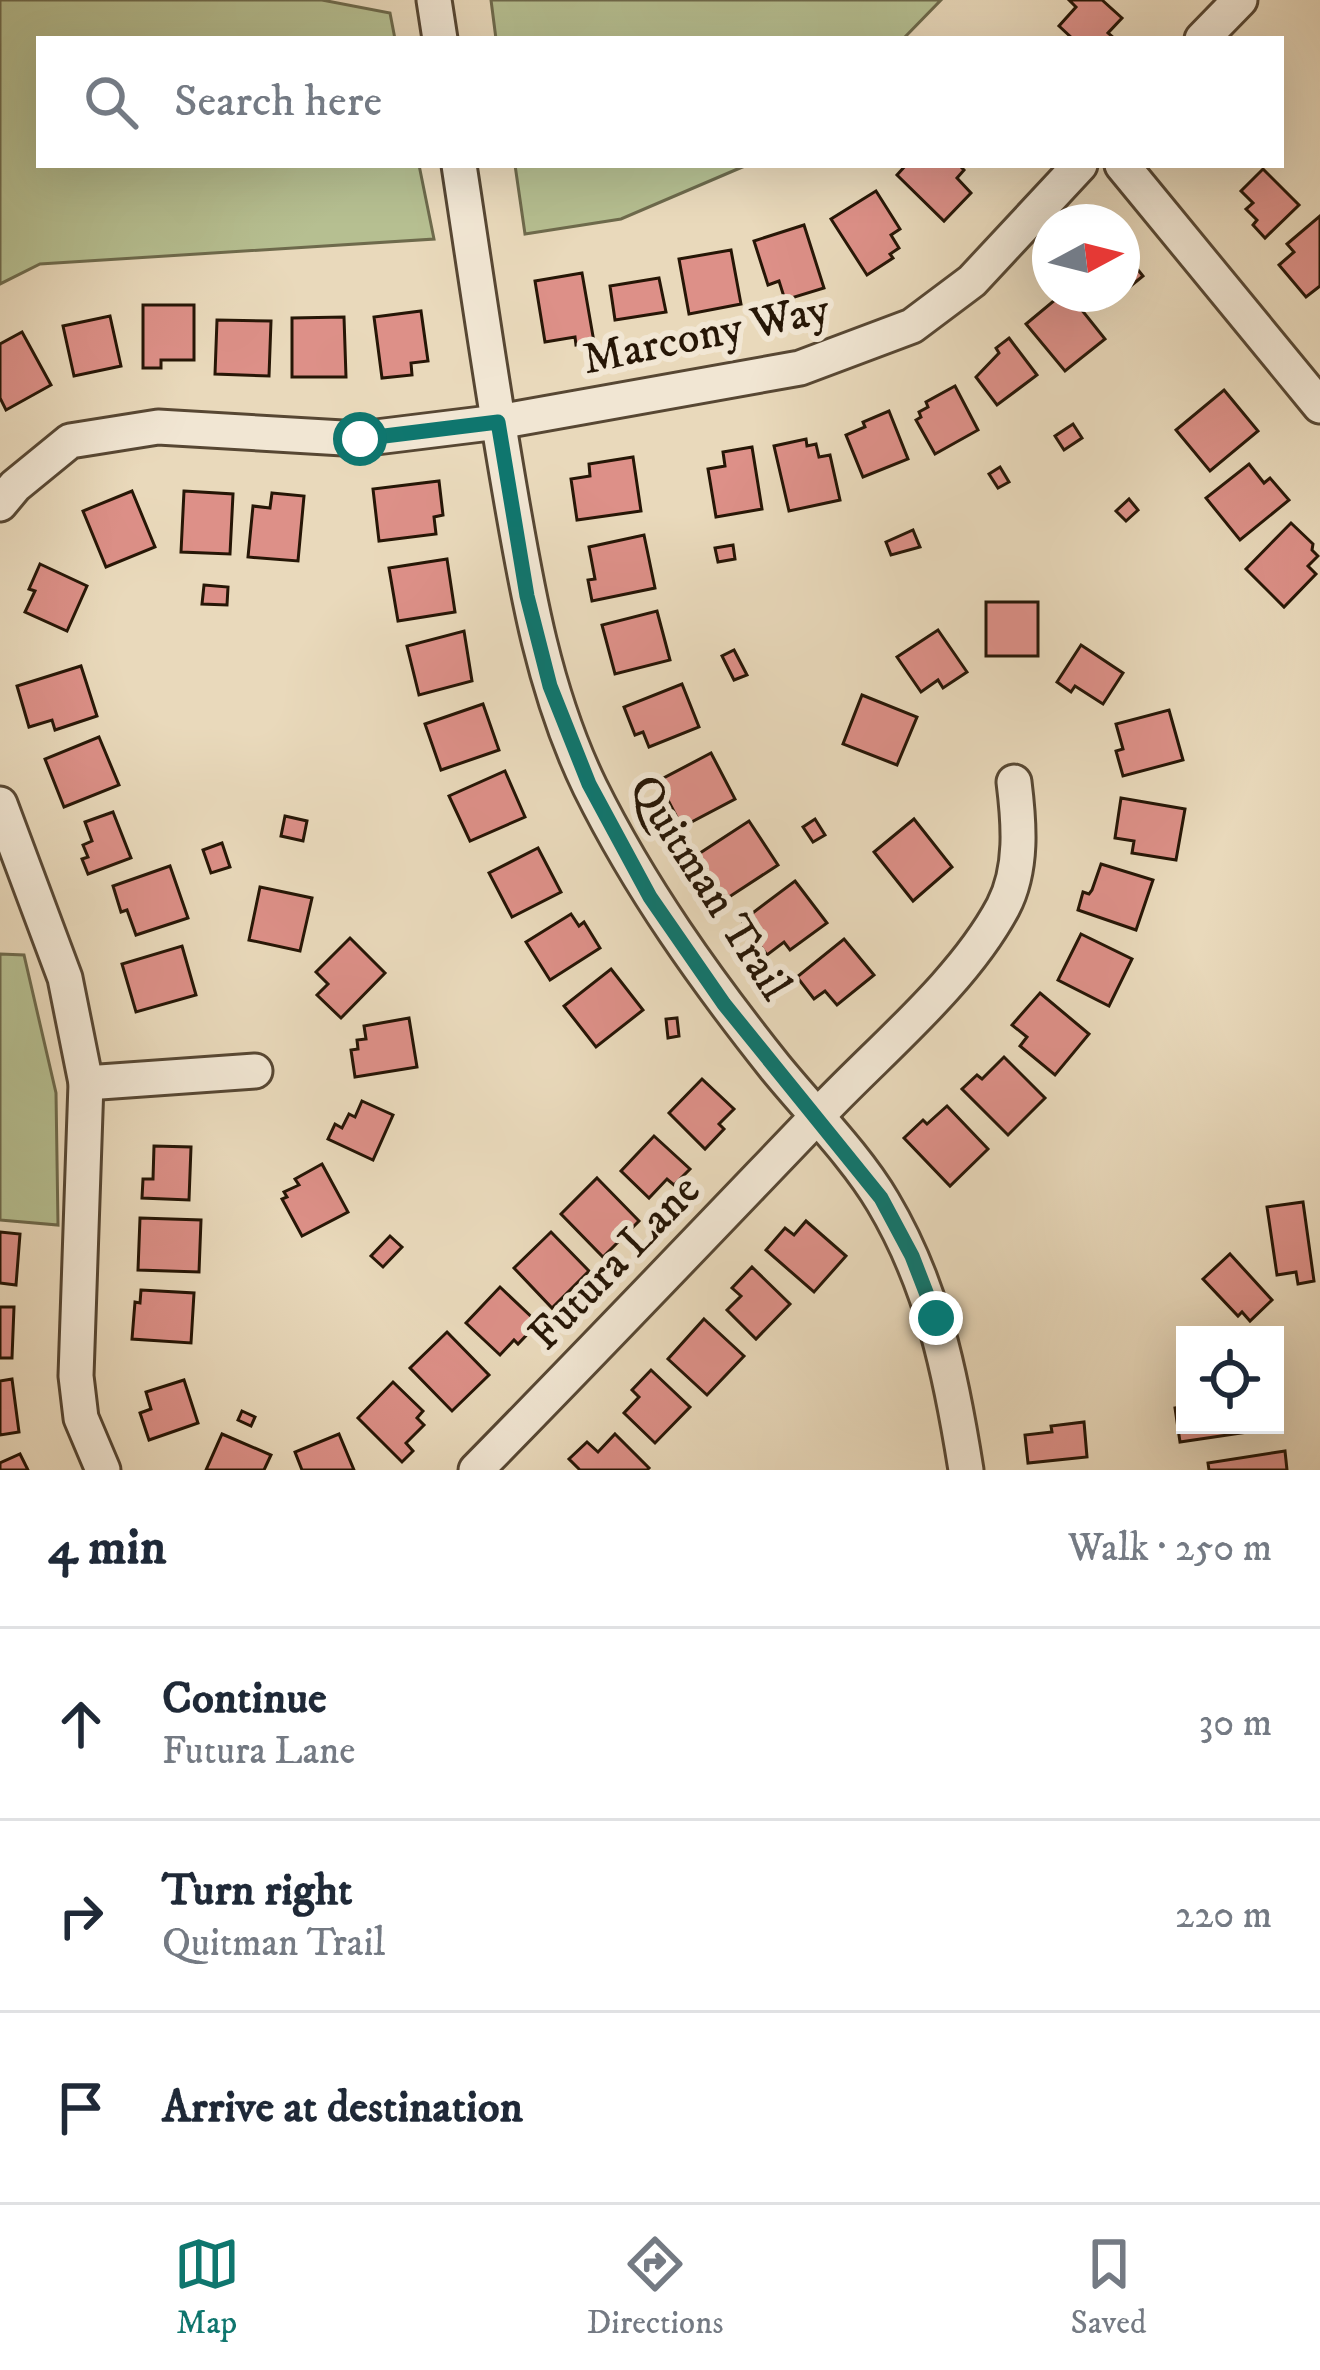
<!DOCTYPE html>
<meta charset="utf-8">
<style>
:root{--surface:#fff;--page:#f6f6f7;--text:#1f2937;--muted:#747a83;--line:#e0e1e3;--accent:#0f766e}
body{margin:0;font-family:"IM FELL DW Pica",serif;background:var(--page);color:var(--text)}
.controls{position:absolute;right:36px;bottom:36px;display:grid;overflow:hidden;border-radius:0px;box-shadow:0 12px 48px #0002}
.controls button{width:108px;height:108px;display:grid;place-items:center;padding:0;border:0;border-bottom:3px solid var(--line);background:var(--surface);color:var(--text);font:60px sans-serif}
.compass{position:absolute;left:1032px;top:204px;width:108px;height:108px;border-radius:50%;background:var(--surface);box-shadow:0 12px 48px #0002;rotate:83deg}
.stop{position:absolute;width:36px;height:36px;margin:-27px;border:9px solid #0f766e;border-radius:50%;background:#fff}
.stop.end{background:#0f766e;border-color:#fff;box-shadow:0 3px 12px #0008}
.list{margin:0;padding:0;list-style:none}
h2{display:flex;justify-content:space-between;align-items:center;height:156px;margin:0;padding:0 48px;font-size:51px}
h2 small{font-size:39px;font-weight:400;color:var(--muted)}
.list li{display:grid;grid-template-columns:78px 1fr auto;gap:36px;align-items:center;box-sizing:border-box;height:192px;padding:0 48px;border-top:3px solid var(--line)}
.list b{display:block;font-size:45px;white-space:nowrap}
.list p{margin:0;font-size:39px;white-space:nowrap;color:var(--muted)}
.list em{font-size:39px;font-style:normal;color:var(--muted)}
.icon{flex:none;width:66px;height:66px;fill:none;stroke:currentColor;stroke-width:2;stroke-linecap:round;stroke-linejoin:round}
.map{position:relative;flex:none;width:1320px;height:1470px;overflow:hidden}
.search{position:absolute;background:var(--surface);box-shadow:0 12px 48px #0002;left:36px;right:36px;top:36px;height:132px;display:flex;align-items:center;gap:30px;box-sizing:border-box;padding:0 42px;border-radius:0px;color:var(--muted);font-size:45px}
.sheet{height:732px;background:var(--surface)}
nav{display:flex;justify-content:space-around;align-items:center;box-sizing:border-box;height:168px;border-top:3px solid var(--line);background:var(--surface);font-size:33px;color:var(--muted)}
nav a{display:grid;justify-items:center;gap:6px}
nav .on{color:var(--accent)}
.map>svg:first-child{display:block}
</style>
<div class="map">
<svg width="1320" height="1470" viewBox="0 0 1320 1470">
<rect width="100%" height="100%" fill="#e9d9bb"/>
<filter id="stains"><feTurbulence type="fractalNoise" baseFrequency=".00167" numOctaves="4"/><feColorMatrix values="0 0 0 0 .2 0 0 0 0 .09 0 0 0 0 .02 0 0 0 .5 -.17"/></filter>
<radialGradient id="worn" r=".72"><stop offset=".6" stop-color="#630" stop-opacity="0"/><stop offset="1" stop-color="#630" stop-opacity=".3"/></radialGradient>
<g fill="#b6bf91" stroke="#6e6a4c" stroke-width="3">
<path d="M 0,0 L 322,0 L 390,13 L 395,39 L 39,39 L 39,165 L 419,165 L 434,239 L 40,264 L 0,284 Z"/>
<path d="M 491,0 L 941,0 L 903,39 L 496,39 Z"/>
<path d="M 515,165 L 747,165 L 621,219 L 525,234 Z"/>
<path d="M 0,954 L 24,955 L 56,1093 L 58,1225 L 0,1220 Z"/>
</g>
<g fill="#dd9088" stroke="#261606" stroke-width="3">
<path d="M 1069,0 L 1102,0 L 1122,18 L 1108,33 L 1115,39 L 1073,39 L 1059,26 L 1076,7 Z"/>
<path d="M 906,165 L 959,165 L 964,170 L 957,178 L 971,193 L 944,221 L 897,175 Z"/>
<path d="M 1263,169 L 1299,205 L 1265,238 L 1253,225 L 1257,220 L 1246,209 L 1253,203 L 1241,191 Z"/>
<path d="M 876,191 L 900,229 L 891,235 L 899,248 L 890,254 L 893,258 L 867,275 L 831,219 Z"/>
<path d="M 1320,216 L 1320,286 L 1306,297 L 1279,265 L 1294,252 L 1287,244 Z"/>
<path d="M 804,225 L 824,288 L 785,300 L 779,281 L 768,285 L 754,241 Z"/>
<path d="M 731,250 L 741,304 L 689,314 L 679,259 Z"/>
<path d="M 1122,250 L 1143,276 L 1122,293 Z"/>
<path d="M 582,273 L 594,342 L 576,345 L 575,337 L 545,342 L 535,281 Z"/>
<path d="M 659,278 L 666,312 L 615,320 L 610,286 Z"/>
<path d="M 1062,294 L 1069,294 L 1105,339 L 1065,371 L 1026,324 Z"/>
<path d="M 1095,294 L 1121,294 L 1106,306 Z"/>
<path d="M 143,305 L 194,305 L 194,360 L 161,360 L 161,368 L 143,368 Z"/>
<path d="M 421,311 L 428,361 L 411,363 L 412,375 L 382,378 L 374,317 Z"/>
<path d="M 110,316 L 121,366 L 74,376 L 63,326 Z"/>
<path d="M 344,317 L 346,377 L 292,377 L 292,318 Z"/>
<path d="M 217,320 L 271,321 L 269,376 L 215,374 Z"/>
<path d="M 22,332 L 51,385 L 6,410 L 0,398 L 0,344 Z"/>
<path d="M 1009,338 L 1037,375 L 997,405 L 976,377 L 999,353 L 996,348 Z"/>
<path d="M 955,386 L 978,430 L 935,454 L 916,420 L 921,417 L 919,412 L 928,407 L 926,402 Z"/>
<path d="M 1224,390 L 1258,431 L 1210,471 L 1176,430 Z"/>
<path d="M 889,411 L 908,459 L 863,477 L 846,435 L 865,427 L 863,422 Z"/>
<path d="M 1073,424 L 1082,438 L 1064,450 L 1055,436 Z"/>
<path d="M 806,439 L 807,446 L 816,444 L 819,457 L 830,455 L 840,500 L 789,511 L 774,446 Z"/>
<path d="M 752,447 L 762,509 L 716,517 L 708,469 L 725,466 L 723,452 Z"/>
<path d="M 633,457 L 641,511 L 577,520 L 571,479 L 590,476 L 589,464 Z"/>
<path d="M 1249,464 L 1264,483 L 1270,478 L 1289,500 L 1240,540 L 1206,498 Z"/>
<path d="M 1000,467 L 1009,482 L 998,488 L 989,474 Z"/>
<path d="M 439,481 L 443,515 L 434,517 L 436,534 L 379,541 L 373,489 Z"/>
<path d="M 132,491 L 155,547 L 106,567 L 83,511 Z"/>
<path d="M 184,491 L 233,494 L 230,554 L 181,552 Z"/>
<path d="M 272,493 L 304,496 L 298,561 L 248,557 L 253,506 L 270,508 Z"/>
<path d="M 1129,499 L 1138,510 L 1126,521 L 1116,511 Z"/>
<path d="M 1291,523 L 1313,544 L 1312,550 L 1318,556 L 1308,566 L 1316,574 L 1284,607 L 1246,569 Z"/>
<path d="M 913,530 L 920,547 L 891,555 L 886,542 Z"/>
<path d="M 644,535 L 655,588 L 592,601 L 588,580 L 595,579 L 589,547 Z"/>
<path d="M 733,545 L 735,559 L 718,562 L 715,548 Z"/>
<path d="M 447,559 L 455,612 L 398,621 L 389,568 Z"/>
<path d="M 40,564 L 87,586 L 67,631 L 25,612 L 35,591 L 29,589 Z"/>
<path d="M 204,585 L 228,587 L 227,605 L 202,604 Z"/>
<rect x="986" y="602" width="52" height="54"/>
<path d="M 657,611 L 670,660 L 615,674 L 602,625 Z"/>
<path d="M 938,630 L 967,672 L 943,688 L 938,680 L 921,692 L 897,657 Z"/>
<path d="M 464,631 L 472,681 L 419,695 L 407,646 Z"/>
<path d="M 1081,645 L 1123,673 L 1103,704 L 1075,686 L 1071,692 L 1057,682 Z"/>
<path d="M 734,650 L 747,675 L 734,680 L 722,656 Z"/>
<path d="M 81,666 L 97,716 L 55,730 L 52,720 L 29,727 L 17,686 Z"/>
<path d="M 682,684 L 699,727 L 649,747 L 643,732 L 635,735 L 624,707 Z"/>
<path d="M 862,695 L 917,717 L 897,765 L 843,744 Z"/>
<path d="M 483,704 L 499,750 L 441,770 L 425,724 Z"/>
<path d="M 1169,710 L 1183,760 L 1123,776 L 1116,751 L 1123,749 L 1116,724 Z"/>
<path d="M 99,737 L 119,785 L 64,807 L 45,759 Z"/>
<path d="M 711,753 L 735,799 L 682,827 L 658,781 Z"/>
<path d="M 505,771 L 525,817 L 470,841 L 449,796 Z"/>
<path d="M 1121,798 L 1185,809 L 1176,860 L 1132,853 L 1134,841 L 1115,838 Z"/>
<path d="M 113,812 L 131,858 L 88,874 L 82,859 L 88,857 L 83,845 L 92,841 L 85,822 Z"/>
<path d="M 285,816 L 307,821 L 303,841 L 281,836 Z"/>
<path d="M 815,819 L 825,835 L 813,842 L 803,827 Z"/>
<path d="M 914,819 L 952,867 L 913,901 L 874,852 Z"/>
<path d="M 749,821 L 778,865 L 726,899 L 697,855 Z"/>
<path d="M 222,843 L 230,867 L 211,873 L 203,850 Z"/>
<path d="M 538,848 L 561,892 L 512,917 L 489,873 Z"/>
<path d="M 1101,864 L 1153,880 L 1136,930 L 1078,910 L 1083,892 L 1089,894 L 1092,890 Z"/>
<path d="M 170,866 L 188,918 L 136,935 L 127,910 L 121,912 L 113,886 Z"/>
<path d="M 795,881 L 827,923 L 790,950 L 784,942 L 767,955 L 742,921 Z"/>
<path d="M 260,887 L 312,898 L 300,951 L 249,940 Z"/>
<path d="M 571,914 L 579,926 L 584,922 L 600,948 L 550,980 L 526,942 Z"/>
<path d="M 1081,934 L 1132,959 L 1109,1006 L 1058,980 Z"/>
<path d="M 350,938 L 385,973 L 341,1018 L 317,995 L 328,984 L 316,972 Z"/>
<path d="M 844,939 L 874,975 L 837,1005 L 825,991 L 814,999 L 797,977 Z"/>
<path d="M 182,946 L 196,995 L 136,1012 L 122,964 Z"/>
<path d="M 611,969 L 643,1010 L 596,1047 L 564,1006 Z"/>
<path d="M 1040,993 L 1089,1034 L 1055,1075 L 1020,1046 L 1027,1037 L 1012,1025 Z"/>
<path d="M 409,1018 L 417,1067 L 355,1077 L 351,1050 L 358,1049 L 357,1040 L 366,1039 L 364,1026 Z"/>
<path d="M 677,1018 L 679,1036 L 668,1038 L 666,1019 Z"/>
<path d="M 1004,1057 L 1045,1098 L 1008,1135 L 962,1089 L 977,1075 L 982,1079 Z"/>
<path d="M 702,1079 L 734,1109 L 719,1124 L 724,1129 L 705,1149 L 669,1113 Z"/>
<path d="M 362,1101 L 393,1115 L 373,1160 L 328,1139 L 335,1124 L 342,1128 L 349,1114 L 355,1117 Z"/>
<path d="M 947,1106 L 988,1149 L 950,1186 L 904,1138 L 923,1120 L 927,1124 Z"/>
<path d="M 654,1136 L 690,1169 L 674,1185 L 667,1179 L 649,1198 L 621,1171 Z"/>
<path d="M 154,1146 L 191,1147 L 189,1200 L 142,1198 L 143,1179 L 153,1179 Z"/>
<path d="M 322,1164 L 348,1212 L 302,1236 L 282,1199 L 287,1197 L 284,1192 L 299,1185 L 295,1179 Z"/>
<path d="M 597,1178 L 639,1221 L 603,1257 L 561,1214 Z"/>
<path d="M 1303,1202 L 1314,1281 L 1298,1284 L 1296,1272 L 1277,1275 L 1267,1207 Z"/>
<path d="M 140,1218 L 201,1220 L 199,1272 L 138,1270 Z"/>
<path d="M 806,1221 L 846,1256 L 814,1292 L 766,1250 L 785,1228 L 794,1235 Z"/>
<path d="M 0,1232 L 20,1234 L 16,1285 L 0,1283 Z"/>
<path d="M 551,1232 L 589,1271 L 552,1308 L 514,1268 Z"/>
<path d="M 390,1236 L 402,1247 L 383,1267 L 371,1256 Z"/>
<path d="M 1230,1254 L 1272,1300 L 1250,1321 L 1242,1312 L 1238,1316 L 1203,1279 Z"/>
<path d="M 752,1267 L 790,1304 L 756,1339 L 727,1310 L 741,1296 L 732,1288 Z"/>
<path d="M 500,1287 L 538,1323 L 518,1344 L 514,1340 L 500,1355 L 466,1323 Z"/>
<path d="M 141,1290 L 194,1293 L 191,1343 L 132,1339 L 135,1302 L 140,1303 Z"/>
<path d="M 0,1307 L 14,1307 L 12,1358 L 0,1358 Z"/>
<path d="M 704,1319 L 744,1356 L 707,1395 L 668,1359 Z"/>
<path d="M 447,1332 L 489,1375 L 452,1411 L 410,1368 Z"/>
<path d="M 651,1370 L 690,1407 L 655,1443 L 624,1413 L 639,1397 L 632,1390 Z"/>
<path d="M 12,1379 L 19,1432 L 0,1435 L 0,1381 Z"/>
<path d="M 184,1380 L 198,1423 L 149,1440 L 140,1413 L 151,1409 L 146,1392 Z"/>
<path d="M 393,1382 L 423,1411 L 417,1418 L 424,1425 L 406,1443 L 413,1451 L 402,1462 L 358,1418 Z"/>
<path d="M 1185,1406 L 1185,1425 L 1247,1425 L 1248,1432 L 1180,1442 L 1175,1408 Z"/>
<path d="M 242,1411 L 255,1417 L 251,1426 L 238,1420 Z"/>
<path d="M 1084,1422 L 1087,1457 L 1028,1463 L 1025,1435 L 1052,1432 L 1051,1426 Z"/>
<path d="M 222,1434 L 271,1455 L 264,1470 L 206,1470 Z"/>
<path d="M 339,1434 L 354,1470 L 302,1470 L 295,1452 Z"/>
<path d="M 615,1434 L 649,1468 L 647,1470 L 580,1470 L 569,1459 L 587,1442 L 598,1452 Z"/>
<path d="M 1285,1451 L 1287,1470 L 1209,1470 L 1208,1463 Z"/>
<path d="M 20,1454 L 28,1470 L 0,1470 L 0,1463 Z"/>
</g>
<g fill="none" stroke-linecap="round" stroke-linejoin="round">
<defs>
<g id="minor">
<path d="M 434,0 L 440,39"/>
<path d="M 1202,39 L 1240,0"/>
<path d="M 459,165 C 475,270 490,375 508,480 C 526,585 543,690 590,787 C 640,888 705,979 775,1067 C 810,1110 856,1156 883,1202 C 933,1286 951,1375 966,1470"/>
<path d="M 1122,165 L 1320,406"/>
<path d="M 0,504 L 15,486 L 70,441 L 158,427 L 360,439 L 498,422 L 800,368 L 912,326 L 972,281 L 1080,165"/>
<path d="M 0,804 L 65,978 L 86,1083 L 76,1376 L 81,1418 L 103,1470"/>
<path d="M 86,1083 L 255,1071"/>
<path d="M 476,1470 C 595,1349 712,1226 829,1104 C 887,1044 964,980 1003,907 C 1023,869 1019,822 1014,782"/>
</g>
</defs>
<use href="#minor" stroke="#574733" stroke-width="39"/>
<use href="#minor" stroke="#f1e6d3" stroke-width="33"/>
</g>
<g fill="none" stroke-linecap="round" stroke-linejoin="round">
<path stroke="#0f766e" stroke-width="15" d="M 360,439 L 498,422 L 527,596 L 550,686 L 589,784 L 650,897 L 724,1004 L 881,1198 L 912,1256 L 936,1318"/>
</g>
<g text-anchor="middle" dominant-baseline="central" stroke-width="12" stroke-linejoin="round" paint-order="stroke">
<g font-size="45" fill="#261606" stroke="#f1e6d3">
<text transform="translate(706 335) rotate(-12)">Marcony Way</text>
<text transform="translate(709 888) rotate(57)">Quitman Trail</text>
<text transform="translate(615 1263) rotate(-46)">Futura Lane</text>
</g>
</g>
<rect width="100%" height="100%" filter="url(#stains)"/>
<rect width="100%" height="100%" fill="url(#worn)"/>
</svg>
<div class="controls">
<button><svg class="icon" aria-label="locate" viewBox="0 0 24 24"><circle cx="12" cy="12" r="6"/><path d="M12 2v4M12 18v4M2 12h4M18 12h4"/></svg></button>
</div>
<svg class="compass" viewBox="-18 -18 36 36"><path d="M0-13l5 13h-10z" fill="#e53935"/><path d="M0 13l5-13h-10z" fill="#747a83"/></svg>
<div class="stop" style="left:360px;top:439px"></div>
<div class="stop end" style="left:936px;top:1318px"></div>
<div class="search"><svg class="icon" aria-label="search" viewBox="0 0 24 24"><circle cx="10" cy="10" r="6"/><path d="M15 15l6 6"/></svg>Search here</div>
</div>
<section class="sheet">
<h2>4 min<small>Walk · 250 m</small></h2>
<ul class="list">
<li><svg class="icon" aria-label="ahead" viewBox="0 0 24 24"><path d="M12 20V5M6 11l6-6 6 6"/></svg><div><b>Continue</b><p>Futura Lane</p></div><em>30 m</em></li>
<li><svg class="icon" aria-label="right" viewBox="0 0 24 24"><path d="M7 20v-9h11M14 6l5 5-5 5"/></svg><div><b>Turn right</b><p>Quitman Trail</p></div><em>220 m</em></li>
<li><svg class="icon" aria-label="arrive" viewBox="0 0 24 24"><path d="M6 21V4h12l-3 4 3 4H6"/></svg><div><b>Arrive at destination</b></div></li>
</ul>
</section>
<nav>
<a class="on"><svg class="icon" aria-label="map" viewBox="0 0 24 24"><path d="M3 6l6-2 6 2 6-2v14l-6 2-6-2-6 2zM9 4v14M15 6v14"/></svg>Map</a>
<a><svg class="icon" aria-label="directions" viewBox="0 0 24 24"><path d="M12 3l9 9-9 9-9-9zM9 14v-3h6M13 9l2 2-2 2"/></svg>Directions</a>
<a><svg class="icon" aria-label="saved" viewBox="0 0 24 24"><path d="M7 4h10v16l-5-4-5 4z"/></svg>Saved</a>
</nav>
